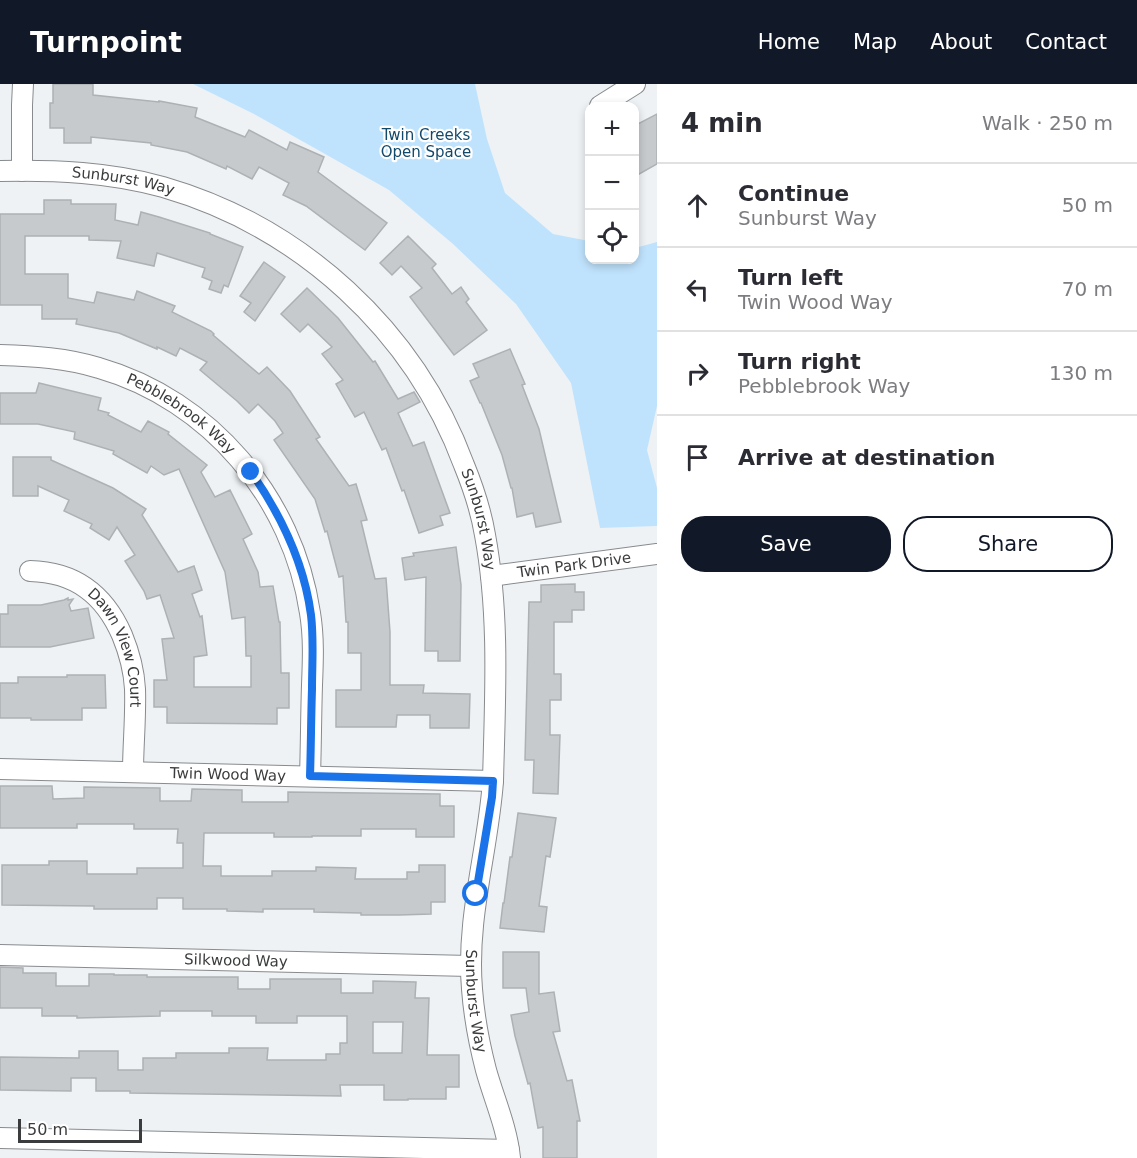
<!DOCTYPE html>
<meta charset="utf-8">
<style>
:root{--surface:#fff;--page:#f2f2f3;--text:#2b2b33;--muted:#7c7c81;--line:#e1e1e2;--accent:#111827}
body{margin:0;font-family:"DejaVu Sans",sans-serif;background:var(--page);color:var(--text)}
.controls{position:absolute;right:18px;top:18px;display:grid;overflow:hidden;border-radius:12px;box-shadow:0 3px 9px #0003}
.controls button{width:54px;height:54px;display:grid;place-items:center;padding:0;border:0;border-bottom:2px solid var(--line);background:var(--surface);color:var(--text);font:30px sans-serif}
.scale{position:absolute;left:18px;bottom:15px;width:124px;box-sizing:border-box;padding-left:6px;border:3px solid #3b3c3d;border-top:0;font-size:16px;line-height:21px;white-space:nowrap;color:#3b3c3d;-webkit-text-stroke:4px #fff;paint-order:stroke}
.stop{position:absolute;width:18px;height:18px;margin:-14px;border:4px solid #1a73e8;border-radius:50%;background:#fff}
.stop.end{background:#1a73e8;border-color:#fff;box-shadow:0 2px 6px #0008}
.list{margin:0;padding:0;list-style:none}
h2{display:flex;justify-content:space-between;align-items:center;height:78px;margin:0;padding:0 24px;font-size:26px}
h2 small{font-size:20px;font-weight:400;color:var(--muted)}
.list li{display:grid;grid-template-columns:39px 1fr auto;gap:18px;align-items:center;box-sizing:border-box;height:84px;padding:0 24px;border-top:2px solid var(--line)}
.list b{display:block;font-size:22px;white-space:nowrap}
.list p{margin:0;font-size:20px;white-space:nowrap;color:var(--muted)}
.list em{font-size:20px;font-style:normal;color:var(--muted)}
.actions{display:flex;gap:12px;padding:18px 24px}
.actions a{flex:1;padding:14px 0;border:2px solid var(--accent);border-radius:24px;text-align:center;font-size:21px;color:var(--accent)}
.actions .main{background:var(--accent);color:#fff}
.icon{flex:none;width:33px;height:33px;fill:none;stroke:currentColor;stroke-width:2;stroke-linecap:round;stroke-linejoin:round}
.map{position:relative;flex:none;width:657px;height:1074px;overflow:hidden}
header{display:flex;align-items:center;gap:36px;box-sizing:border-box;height:84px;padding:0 30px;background:var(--accent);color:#fff}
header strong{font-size:28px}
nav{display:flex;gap:33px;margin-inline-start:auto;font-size:21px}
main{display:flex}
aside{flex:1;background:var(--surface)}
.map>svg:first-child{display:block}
</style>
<header>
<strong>Turnpoint</strong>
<nav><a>Home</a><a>Map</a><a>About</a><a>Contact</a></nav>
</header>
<main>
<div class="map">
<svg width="657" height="1074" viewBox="0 0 657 1074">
<rect width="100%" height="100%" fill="#eef2f5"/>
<path fill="#c0e3fd" d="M 193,0 L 475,0 L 487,55 L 505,109 L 553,150 L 589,157 L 590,176 L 634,176 L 635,164 L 657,158 L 657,322 L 647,366 L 657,404 L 657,442 L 600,444 L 571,299 L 516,220 L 453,160 L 389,106 L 254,30 Z"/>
<g fill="#c6cacc" stroke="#aeb1b4" stroke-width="1.5" fill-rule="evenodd">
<path d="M 53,0 L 93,0 L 93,11 L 159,18 L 159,17 L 197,24 L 195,33 L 245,53 L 249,46 L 287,66 L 290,58 L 324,73 L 318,88 L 387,139 L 365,166 L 306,122 L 283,111 L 289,99 L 259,83 L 252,95 L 227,82 L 226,85 L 187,68 L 151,61 L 151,59 L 91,53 L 91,59 L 64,59 L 64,44 L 50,44 L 50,19 L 53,19 Z"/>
<path d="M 657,30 L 657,80 L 634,93 L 634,42 Z"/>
<path d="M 44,116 L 71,116 L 71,120 L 116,120 L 115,136 L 138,141 L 141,128 L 159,133 L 210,149 L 210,150 L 243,163 L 228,203 L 224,201 L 221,209 L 209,205 L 212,197 L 202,193 L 205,184 L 157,169 L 154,182 L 117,174 L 121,157 L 89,156 L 89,152 L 25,152 L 25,190 L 68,190 L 68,214 L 94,219 L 97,208 L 134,216 L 137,207 L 175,222 L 172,228 L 211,247 L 214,250 L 213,251 L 259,290 L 267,283 L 290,307 L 320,353 L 316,355 L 349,402 L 356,400 L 367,436 L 361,437 L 375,495 L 386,494 L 390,548 L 390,601 L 424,601 L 423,609 L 470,610 L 469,644 L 430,644 L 430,631 L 397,631 L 396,643 L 336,643 L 336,606 L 361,606 L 361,569 L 348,569 L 348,538 L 346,538 L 343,492 L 339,493 L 327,447 L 325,448 L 315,415 L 274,356 L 283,349 L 275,337 L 258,320 L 249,329 L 237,317 L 200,286 L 207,278 L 180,264 L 176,272 L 157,263 L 157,265 L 119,249 L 76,240 L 77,235 L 42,235 L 42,221 L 0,221 L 0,130 L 44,130 Z"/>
<path d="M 408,152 L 436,180 L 432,184 L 452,210 L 461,203 L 469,215 L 466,218 L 487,246 L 454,271 L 410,213 L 422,204 L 401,182 L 392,191 L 380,179 Z"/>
<path d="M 264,178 L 285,193 L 255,237 L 244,228 L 251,219 L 240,212 Z"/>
<path d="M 307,204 L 338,234 L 373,278 L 375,277 L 398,315 L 414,308 L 420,318 L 398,329 L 413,362 L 424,358 L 450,429 L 440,432 L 443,441 L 419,449 L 404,406 L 402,407 L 386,364 L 382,366 L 364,328 L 355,333 L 336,300 L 343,296 L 322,270 L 332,263 L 308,240 L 300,248 L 281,230 Z"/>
<path d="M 510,265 L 525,300 L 522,301 L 539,345 L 561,438 L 536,443 L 533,429 L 517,433 L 512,404 L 511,404 L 502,371 L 481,319 L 480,319 L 470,297 L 479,293 L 473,280 Z"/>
<path d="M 39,299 L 101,314 L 98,326 L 109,329 L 108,331 L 141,348 L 148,337 L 169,348 L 168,350 L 207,381 L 201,388 L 215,413 L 230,406 L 252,450 L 243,455 L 258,488 L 260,503 L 273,502 L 279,538 L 280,538 L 281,589 L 289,589 L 289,624 L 277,624 L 277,640 L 167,639 L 167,623 L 154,623 L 154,596 L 167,596 L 162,555 L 174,554 L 160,511 L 147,515 L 144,507 L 125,477 L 135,471 L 117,443 L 109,456 L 90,444 L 92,440 L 64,427 L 69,416 L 38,402 L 38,412 L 13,412 L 13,373 L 51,373 L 51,376 L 113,404 L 146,425 L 142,431 L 178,488 L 194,482 L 202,506 L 192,510 L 200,533 L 202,532 L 207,571 L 194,573 L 194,603 L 251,603 L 251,572 L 246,572 L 245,533 L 232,535 L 225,488 L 179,385 L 164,391 L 151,382 L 147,389 L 113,370 L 114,367 L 74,355 L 75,348 L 38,340 L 0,340 L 0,309 L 36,309 Z"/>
<path d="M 456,463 L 461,501 L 460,577 L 438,577 L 438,567 L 425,567 L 426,493 L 405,496 L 402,474 L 414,472 L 413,469 Z"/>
<path d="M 575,500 L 575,508 L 584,508 L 584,526 L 572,526 L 572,538 L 554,538 L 554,590 L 561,590 L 561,616 L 550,616 L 550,651 L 560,651 L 558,710 L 533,709 L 534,676 L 525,676 L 529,518 L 541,518 L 541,501 Z"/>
<path d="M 68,514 L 68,516 L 73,515 L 69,521 L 71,527 L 88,524 L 94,554 L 50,563 L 0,563 L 0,530 L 8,530 L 8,521 L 41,521 L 64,516 Z"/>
<path d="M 67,591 L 105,591 L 106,624 L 82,624 L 82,636 L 31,636 L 31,634 L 0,634 L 0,599 L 18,599 L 18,593 L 67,593 Z"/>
<path d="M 0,702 L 52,702 L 53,715 L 84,714 L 84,703 L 160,704 L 160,717 L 191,717 L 192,705 L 242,706 L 242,718 L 288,718 L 288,708 L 440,710 L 440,722 L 454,722 L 454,753 L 416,753 L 416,745 L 361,745 L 361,752 L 312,752 L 312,753 L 274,753 L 274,749 L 204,749 L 203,782 L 221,782 L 221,792 L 272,792 L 272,787 L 316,787 L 316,783 L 356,784 L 355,795 L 407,795 L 407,788 L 419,788 L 419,781 L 445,781 L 445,818 L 431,818 L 431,830 L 399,831 L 361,831 L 361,829 L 314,828 L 314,825 L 263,825 L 263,828 L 227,827 L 227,825 L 183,825 L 183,814 L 157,814 L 157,825 L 94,825 L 94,822 L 2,821 L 2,781 L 49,781 L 49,777 L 87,777 L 87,790 L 137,790 L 137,784 L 183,784 L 183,759 L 177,759 L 178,745 L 134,745 L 134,740 L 77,740 L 77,744 L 0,744 Z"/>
<path d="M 518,729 L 556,734 L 550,773 L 546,772 L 539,822 L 547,823 L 544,848 L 500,844 L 503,819 L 504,819 L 510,773 L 512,773 Z"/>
<path d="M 503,868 L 539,868 L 539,910 L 554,908 L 560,947 L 553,948 L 567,997 L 572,996 L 580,1037 L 577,1037 L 577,1074 L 543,1074 L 543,1043 L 538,1044 L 530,999 L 528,1000 L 515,952 L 511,931 L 529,928 L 526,904 L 503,904 Z"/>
<path d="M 0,883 L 23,884 L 23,889 L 56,889 L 56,902 L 89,902 L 89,890 L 114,890 L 114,891 L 147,891 L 147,893 L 238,893 L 238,905 L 270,905 L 270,895 L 341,895 L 341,909 L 373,909 L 373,897 L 416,898 L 415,914 L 429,914 L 427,971 L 459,971 L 459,1003 L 446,1003 L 446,1015 L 408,1015 L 408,1016 L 384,1016 L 384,1001 L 340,1001 L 341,1012 L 130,1009 L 130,1007 L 96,1007 L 96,994 L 71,994 L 71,1007 L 0,1006 L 0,973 L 79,974 L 79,967 L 118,967 L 118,986 L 143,986 L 143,974 L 176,974 L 176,969 L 229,969 L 229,964 L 268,964 L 267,976 L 326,976 L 326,970 L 340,970 L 340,959 L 347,959 L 347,932 L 297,932 L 297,939 L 256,939 L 256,932 L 212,932 L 212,927 L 160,927 L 160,932 L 77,934 L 77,932 L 42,932 L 42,924 L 0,924 ZM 373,938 L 403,938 L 402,969 L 373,969 Z"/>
</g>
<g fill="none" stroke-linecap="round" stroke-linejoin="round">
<defs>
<g id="street">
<path d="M 600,22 L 635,0"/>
<path id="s1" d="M 0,87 C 55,86 110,88 163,103 C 301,143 414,246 464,381 C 473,403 481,427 485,451 C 500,532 495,615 493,697 C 488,767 466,834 472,905 C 474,932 479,959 486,986 C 494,1015 507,1043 510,1074"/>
<path d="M 22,87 L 22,21 L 23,0"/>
<path id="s2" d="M 0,271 C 33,272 67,274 99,284 C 210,316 293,414 310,529 C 314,553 313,577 312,601 C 311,632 311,662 310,692"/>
<path id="s3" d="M 30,487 C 75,488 104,510 122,551 C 129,568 134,586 135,605 C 136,633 133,661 133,688"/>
<path id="s4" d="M 491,492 L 657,470"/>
<path id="s5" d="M 0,685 L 493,697"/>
<path id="s6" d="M 0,871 L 470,882"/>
<path d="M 0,1054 L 509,1066"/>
</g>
</defs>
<use href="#street" stroke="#888b8e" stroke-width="22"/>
<use href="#street" stroke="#fff" stroke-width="20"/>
</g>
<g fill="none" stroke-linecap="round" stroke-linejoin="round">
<path stroke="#1a73e8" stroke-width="8" d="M 251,388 C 281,431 304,478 311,531 C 314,556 312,580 312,605 C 311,634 311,663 310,692 L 493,697 L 492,713 L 476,810"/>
</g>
<g text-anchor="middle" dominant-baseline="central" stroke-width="4.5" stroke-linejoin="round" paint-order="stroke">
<g font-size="15" fill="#11496b" stroke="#fff">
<text x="426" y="51">Twin Creeks<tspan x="426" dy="17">Open Space</tspan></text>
</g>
<g font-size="15" fill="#3b3c3d" stroke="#fff">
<text stroke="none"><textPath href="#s1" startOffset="124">Sunburst Way</textPath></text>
<text stroke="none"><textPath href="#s2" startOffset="195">Pebblebrook Way</textPath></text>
<text stroke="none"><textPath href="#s1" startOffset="646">Sunburst Way</textPath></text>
<text stroke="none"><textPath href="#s4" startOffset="84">Twin Park Drive</textPath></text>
<text stroke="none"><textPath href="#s3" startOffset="129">Dawn View Court</textPath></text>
<text stroke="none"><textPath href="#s5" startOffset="228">Twin Wood Way</textPath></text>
<text stroke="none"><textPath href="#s6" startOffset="236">Silkwood Way</textPath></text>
<text stroke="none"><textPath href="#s1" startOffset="1131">Sunburst Way</textPath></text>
</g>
</g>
</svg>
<div class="controls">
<button>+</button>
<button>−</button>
<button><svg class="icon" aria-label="locate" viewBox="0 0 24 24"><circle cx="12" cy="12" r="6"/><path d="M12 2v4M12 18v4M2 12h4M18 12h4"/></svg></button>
</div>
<div class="scale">50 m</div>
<div class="stop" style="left:476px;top:810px"></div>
<div class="stop end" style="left:251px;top:388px"></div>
</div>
<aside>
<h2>4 min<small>Walk · 250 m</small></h2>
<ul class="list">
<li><svg class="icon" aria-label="ahead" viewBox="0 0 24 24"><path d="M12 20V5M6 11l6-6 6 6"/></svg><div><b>Continue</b><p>Sunburst Way</p></div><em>50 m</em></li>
<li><svg class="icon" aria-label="left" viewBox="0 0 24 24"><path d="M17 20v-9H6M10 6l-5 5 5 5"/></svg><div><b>Turn left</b><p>Twin Wood Way</p></div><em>70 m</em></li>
<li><svg class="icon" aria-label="right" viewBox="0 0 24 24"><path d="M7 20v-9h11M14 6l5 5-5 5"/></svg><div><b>Turn right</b><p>Pebblebrook Way</p></div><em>130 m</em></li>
<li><svg class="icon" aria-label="arrive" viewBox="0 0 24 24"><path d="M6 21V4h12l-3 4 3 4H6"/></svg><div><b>Arrive at destination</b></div></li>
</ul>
<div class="actions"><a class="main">Save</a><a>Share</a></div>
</aside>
</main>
